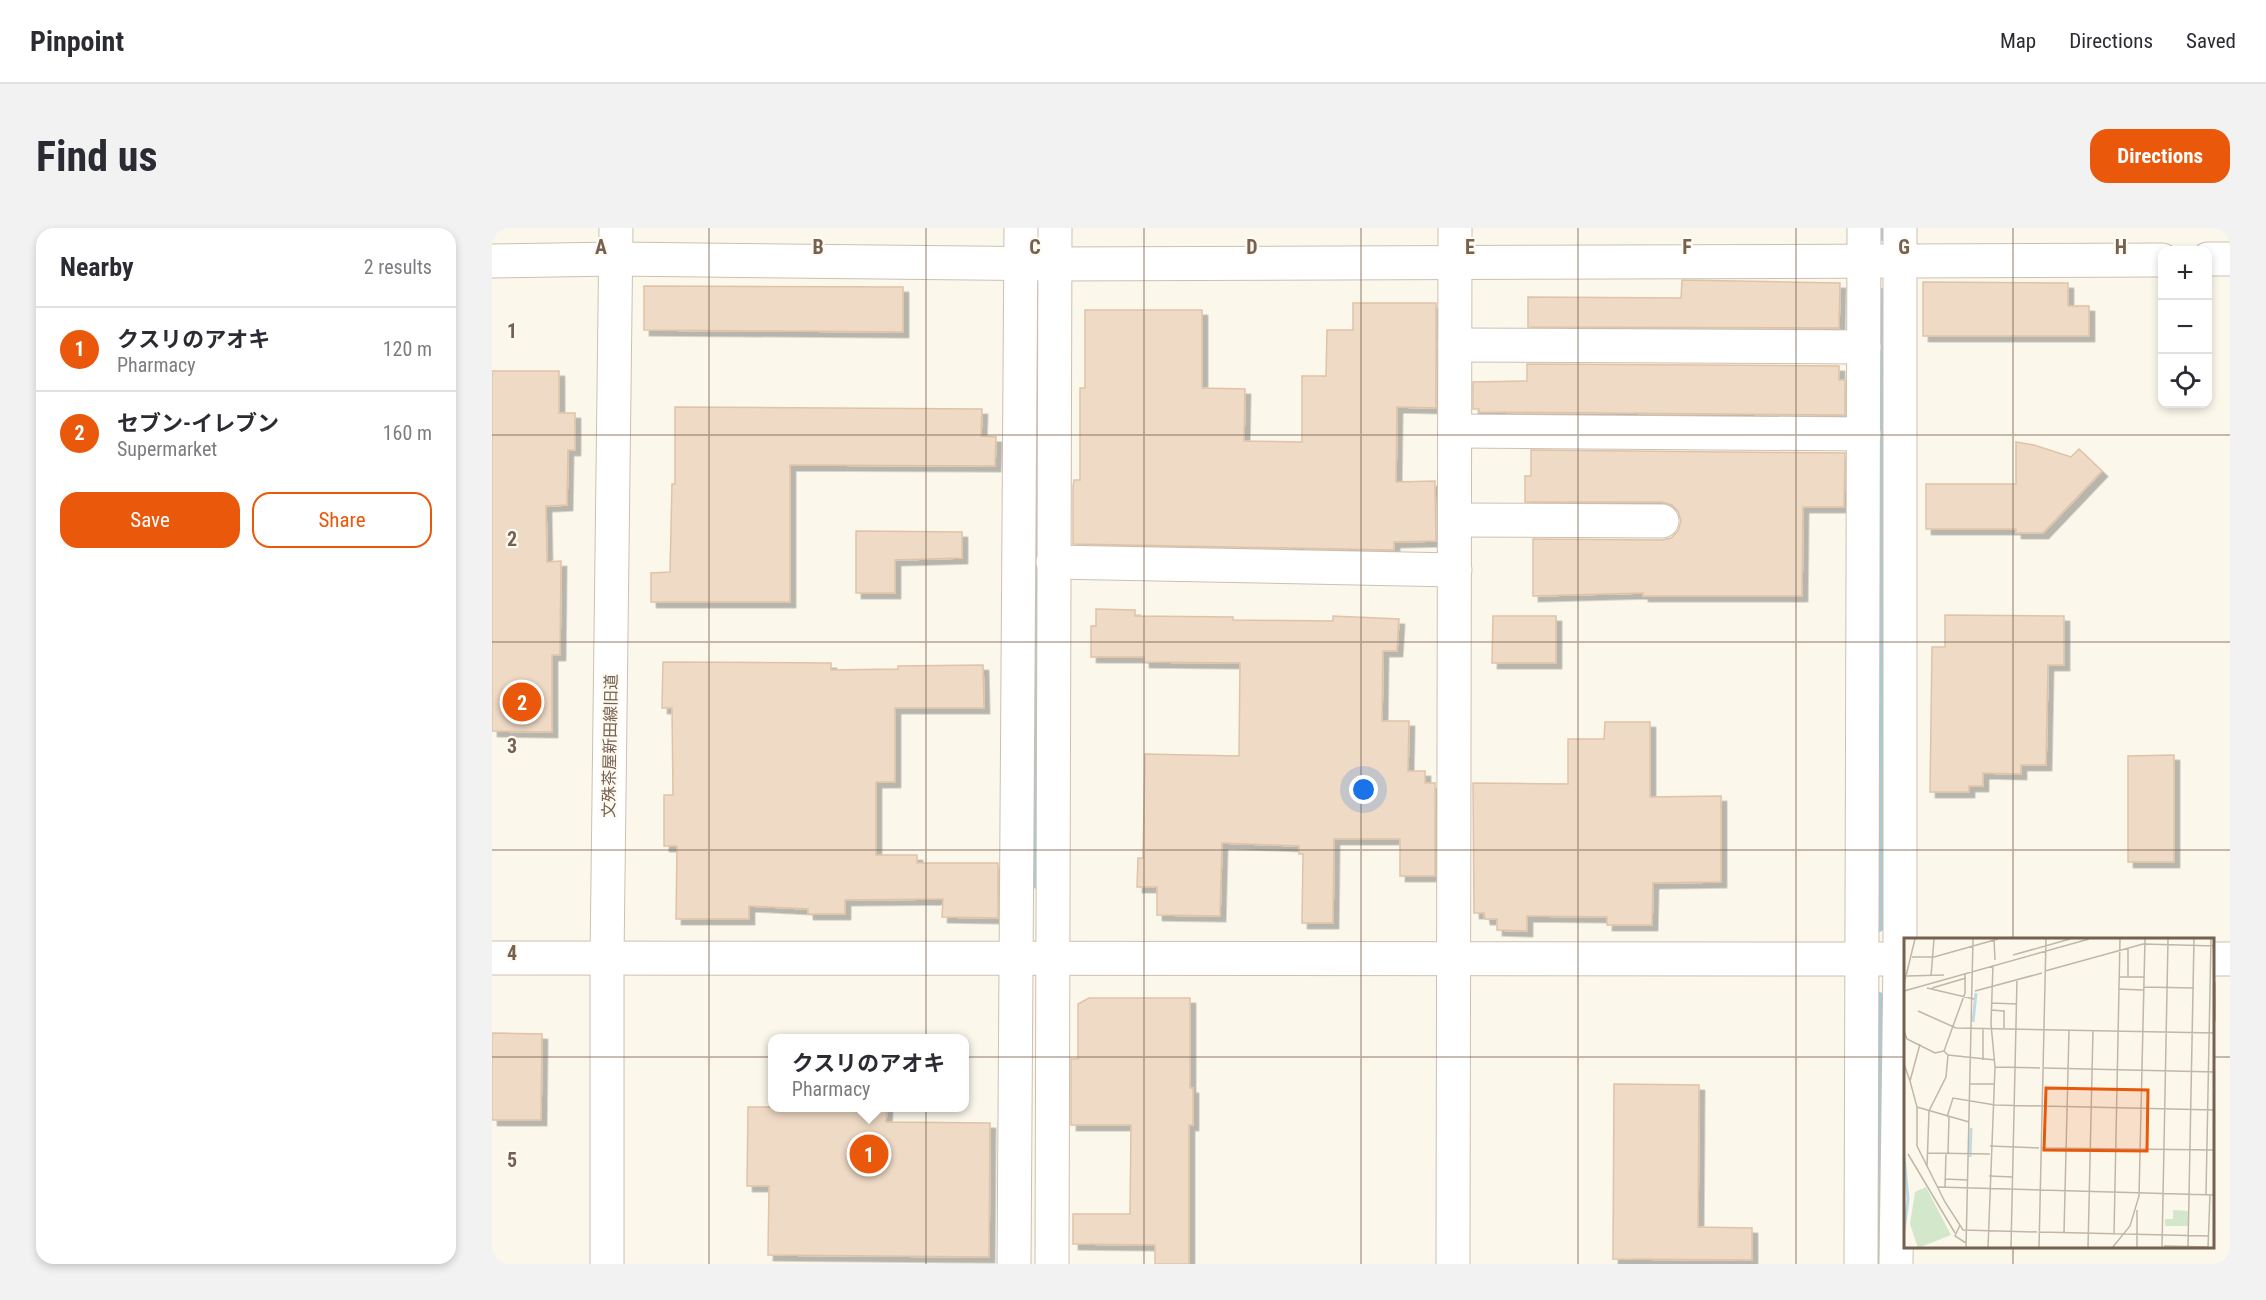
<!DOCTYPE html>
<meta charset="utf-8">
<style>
:root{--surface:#fff;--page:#f2f2f3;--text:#2b2b33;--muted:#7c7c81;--line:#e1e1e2;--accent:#ea580c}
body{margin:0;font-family:"Roboto Condensed","Noto Sans JP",sans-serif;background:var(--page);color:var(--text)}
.controls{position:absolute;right:18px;top:18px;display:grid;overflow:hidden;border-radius:12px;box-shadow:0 3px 9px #0003}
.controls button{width:54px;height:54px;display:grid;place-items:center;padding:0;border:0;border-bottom:2px solid var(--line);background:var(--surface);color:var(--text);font:30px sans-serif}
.you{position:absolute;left:872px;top:562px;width:21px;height:21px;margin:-15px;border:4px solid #fff;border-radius:50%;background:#1a73e8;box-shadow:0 0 0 9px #1a73e833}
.badge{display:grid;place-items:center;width:39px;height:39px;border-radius:50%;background:var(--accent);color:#fff;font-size:20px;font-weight:700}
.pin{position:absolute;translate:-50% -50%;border:3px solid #fff;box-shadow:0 2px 6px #0006}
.popup{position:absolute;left:276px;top:806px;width:201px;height:78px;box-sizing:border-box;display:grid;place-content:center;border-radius:12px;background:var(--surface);filter:drop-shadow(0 2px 4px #0005);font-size:20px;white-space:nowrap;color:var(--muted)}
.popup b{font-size:22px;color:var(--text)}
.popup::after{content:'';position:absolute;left:50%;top:100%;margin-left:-12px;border:12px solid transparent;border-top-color:var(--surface)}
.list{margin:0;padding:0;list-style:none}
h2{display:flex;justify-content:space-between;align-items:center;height:78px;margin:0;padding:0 24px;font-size:26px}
h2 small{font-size:20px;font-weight:400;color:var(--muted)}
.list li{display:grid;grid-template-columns:39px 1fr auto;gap:18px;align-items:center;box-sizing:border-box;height:84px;padding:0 24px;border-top:2px solid var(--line)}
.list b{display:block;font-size:22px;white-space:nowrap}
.list p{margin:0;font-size:20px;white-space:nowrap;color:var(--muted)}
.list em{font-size:20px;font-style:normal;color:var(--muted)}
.actions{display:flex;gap:12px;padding:18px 24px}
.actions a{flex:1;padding:14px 0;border:2px solid var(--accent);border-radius:18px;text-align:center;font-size:21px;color:var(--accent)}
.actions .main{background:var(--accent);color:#fff}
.icon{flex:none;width:33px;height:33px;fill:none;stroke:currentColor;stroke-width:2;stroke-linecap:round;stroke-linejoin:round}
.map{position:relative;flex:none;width:1738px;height:1036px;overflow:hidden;border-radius:18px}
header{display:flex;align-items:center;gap:36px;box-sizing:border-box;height:84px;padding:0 30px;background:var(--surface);border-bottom:2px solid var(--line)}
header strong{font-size:28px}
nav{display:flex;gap:33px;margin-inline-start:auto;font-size:21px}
.intro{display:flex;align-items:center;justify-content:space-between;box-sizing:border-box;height:144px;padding:0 36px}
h1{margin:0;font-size:42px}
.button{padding:15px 27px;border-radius:18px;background:var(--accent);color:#fff;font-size:21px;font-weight:700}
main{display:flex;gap:36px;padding:0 36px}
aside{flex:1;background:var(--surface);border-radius:18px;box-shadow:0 3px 9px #0003}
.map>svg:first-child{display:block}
</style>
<header>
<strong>Pinpoint</strong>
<nav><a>Map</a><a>Directions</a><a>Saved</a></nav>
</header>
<div class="intro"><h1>Find us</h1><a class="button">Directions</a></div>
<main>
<aside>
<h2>Nearby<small>2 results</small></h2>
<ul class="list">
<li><span class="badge">1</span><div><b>クスリのアオキ</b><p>Pharmacy</p></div><em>120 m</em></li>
<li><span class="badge">2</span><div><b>セブン-イレブン</b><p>Supermarket</p></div><em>160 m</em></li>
</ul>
<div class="actions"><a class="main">Save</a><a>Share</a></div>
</aside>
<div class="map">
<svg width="1738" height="1036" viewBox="0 0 1738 1036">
<defs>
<filter id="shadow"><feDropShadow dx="5.5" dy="5.5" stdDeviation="0" flood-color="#0004"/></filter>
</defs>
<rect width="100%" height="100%" fill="#fbf7eb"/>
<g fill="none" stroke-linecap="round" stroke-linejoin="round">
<g stroke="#a8c9d5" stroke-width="10">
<path d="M 1391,8 L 1391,0"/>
<path d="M 545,122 L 545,656"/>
<path d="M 1387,699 L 1391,65"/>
<path d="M 1386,1036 L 1387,769"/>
</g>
</g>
<g fill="#efdac5" stroke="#e0c3a7" stroke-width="1.5" filter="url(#shadow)">
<path d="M 1190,52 L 1348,55 L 1347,100 L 1036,99 L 1036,69 L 1189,70 Z"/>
<path d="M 1431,54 L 1576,55 L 1576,78 L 1597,78 L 1597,108 L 1431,108 Z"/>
<path d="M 152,58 L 411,59 L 411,104 L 152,102 Z"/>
<path d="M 861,75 L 944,75 L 944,180 L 905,179 L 904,254 L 943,253 L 944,313 L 902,314 L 902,322 L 581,316 L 581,259 L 582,252 L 588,252 L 588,160 L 593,160 L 593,82 L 710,82 L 710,160 L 753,161 L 752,213 L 810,214 L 810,148 L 834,148 L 835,102 L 861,102 Z"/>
<path d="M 1035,136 L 1347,138 L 1347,152 L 1353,152 L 1353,187 L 987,184 L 987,181 L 981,181 L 981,154 L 1035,153 Z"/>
<path d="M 0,143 L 67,143 L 67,185 L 83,185 L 83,222 L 76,222 L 75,277 L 54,278 L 55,334 L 69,333 L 68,427 L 60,427 L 60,504 L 0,503 Z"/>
<path d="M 183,179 L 490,181 L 489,208 L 504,209 L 503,238 L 298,237 L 298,374 L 159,374 L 159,345 L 178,344 L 180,256 L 183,256 Z"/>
<path d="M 1524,214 L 1542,217 L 1579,229 L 1587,221 L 1610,243 L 1551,305 L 1524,305 L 1524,301 L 1434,301 L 1434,256 L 1524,256 Z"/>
<path d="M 1039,222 L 1353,225 L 1352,279 L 1311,279 L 1310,368 L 1151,368 L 1151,365 L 1041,368 L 1041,311 L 1170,312 L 1179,310 L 1186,303 L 1189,293 L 1186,283 L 1180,277 L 1170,274 L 1033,274 L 1033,248 L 1039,248 Z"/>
<path d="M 364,303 L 470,304 L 470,330 L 403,332 L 403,365 L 364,365 Z"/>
<path d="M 604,381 L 643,382 L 643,388 L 741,389 L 741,392 L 841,393 L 841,388 L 907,391 L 905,423 L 891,423 L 890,493 L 917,493 L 916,543 L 933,543 L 933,555 L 943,555 L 943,648 L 908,648 L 908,611 L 842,611 L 841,695 L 810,695 L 811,626 L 807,626 L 807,618 L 730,615 L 728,688 L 665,687 L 665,659 L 645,659 L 646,630 L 651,630 L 653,526 L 747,528 L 748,435 L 652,434 L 652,429 L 599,429 L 599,398 L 604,398 Z"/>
<path d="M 1453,387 L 1572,388 L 1572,437 L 1556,437 L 1554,537 L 1529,537 L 1529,546 L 1491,545 L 1491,558 L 1477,558 L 1477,564 L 1438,564 L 1440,419 L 1453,419 Z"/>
<path d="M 1001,388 L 1064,388 L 1064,435 L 1000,435 Z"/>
<path d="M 171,434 L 339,435 L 339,442 L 406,441 L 406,438 L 491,437 L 492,480 L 403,480 L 403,554 L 384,554 L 384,627 L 425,627 L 425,635 L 506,635 L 506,690 L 450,689 L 451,671 L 353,672 L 353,686 L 316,686 L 316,681 L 257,678 L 257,691 L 184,691 L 185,618 L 172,618 L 172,567 L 181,567 L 180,480 L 170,480 Z"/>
<path d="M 1113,494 L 1158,494 L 1158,569 L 1229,568 L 1229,654 L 1161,655 L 1160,697 L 1115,697 L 1115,689 L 1035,688 L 1035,703 L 1005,702 L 1005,691 L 993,691 L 992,685 L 982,685 L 981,555 L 1076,556 L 1076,511 L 1112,511 Z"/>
<path d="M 1682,527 L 1682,634 L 1636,634 L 1636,528 Z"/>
<path d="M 597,770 L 698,770 L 698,860 L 701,860 L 701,897 L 697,897 L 697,1036 L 663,1036 L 663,1017 L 581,1016 L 581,986 L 638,986 L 639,897 L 579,897 L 579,831 L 586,831 L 586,776 Z"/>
<path d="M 0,805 L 50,806 L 49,892 L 0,892 Z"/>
<path d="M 1122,856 L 1207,857 L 1206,999 L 1260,1000 L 1260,1032 L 1121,1031 Z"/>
<path d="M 256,879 L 395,879 L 394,894 L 498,895 L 497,1029 L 276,1027 L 277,958 L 255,958 Z"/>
</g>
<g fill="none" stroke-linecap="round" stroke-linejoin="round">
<defs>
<g id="minor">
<path d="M 1716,31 L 1738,31"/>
<path d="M 0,33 L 124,31 L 562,36 L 1670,32"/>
<path d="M 963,117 L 1372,119"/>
<path d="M 963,203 L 1372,206"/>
<path d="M 963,292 L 1170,293"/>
<path d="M 561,334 L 963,342"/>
<path d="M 0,730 L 1414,731"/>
<path d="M 1722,731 L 1738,731"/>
<path d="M 115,1036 L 115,731 L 124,0"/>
<path d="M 522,1036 L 529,0"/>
<path d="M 560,1036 L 563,0"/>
<path d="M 961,1036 L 963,0"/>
<path d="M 1369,1036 L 1372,0"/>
<path d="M 1404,1036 L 1408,731 L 1408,0"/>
</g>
</defs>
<use href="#minor" stroke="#cdc0b2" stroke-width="35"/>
<use href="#minor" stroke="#fff" stroke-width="33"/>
</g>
<path fill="none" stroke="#756150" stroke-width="1.5" stroke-opacity="0.55" d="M 217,0 L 217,1036M 434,0 L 434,1036M 652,0 L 652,1036M 869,0 L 869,1036M 1086,0 L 1086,1036M 1304,0 L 1304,1036M 1521,0 L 1521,712M 0,207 L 1738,207M 0,414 L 1738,414M 0,622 L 1738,622M 0,829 L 1414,829M 1722,829 L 1738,829M 1521,1020 L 1521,1036"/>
<g text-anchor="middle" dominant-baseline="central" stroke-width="4.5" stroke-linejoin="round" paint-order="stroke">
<g font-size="16" fill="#756150" stroke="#fefaf2">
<text transform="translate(118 518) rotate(-89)">文殊茶屋新田線旧道</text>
</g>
</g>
<g transform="translate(1412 710)">
<rect width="310" height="310" fill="#fbf7eb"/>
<path d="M 22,249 L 47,297 L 14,310 L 6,286 L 11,254 ZM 269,272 L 284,273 L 284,288 L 261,288 L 261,281 L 269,281 Z" fill="#d3e8ca"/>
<path fill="none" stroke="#c1dbe4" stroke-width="3" d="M 69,84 L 72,55M 0,219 L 4,261 L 0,293M 66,219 L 67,190"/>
<path fill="none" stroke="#c1b6a8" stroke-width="1.5" d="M 90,1 L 91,22M 109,17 L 166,1M 8,19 L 30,19 L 94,1M 141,33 L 239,6 L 311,8M 3,38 L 40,37M 27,38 L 30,1M 215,39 L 240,39M 224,39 L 224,10M 311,44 L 311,83M 0,46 L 11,1M 240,49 L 290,50M 23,50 L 70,61M 28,50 L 62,40M 214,51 L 239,52M 0,53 L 185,1M 71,53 L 138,35M 87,65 L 113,66M 87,72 L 100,73 L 100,90M 14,73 L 52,90 L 311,95M 0,93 L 3,101 L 31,115 L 40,113M 16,106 L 6,143 L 13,169 L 13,208 L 41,264 L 59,292 L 133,294M 44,117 L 91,122M 79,122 L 79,90M 0,126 L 6,143M 91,129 L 136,130M 140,130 L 311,134M 66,146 L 90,146M 13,169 L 65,184M 43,179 L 49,160 L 91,167 L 311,172M 86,208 L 135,210M 138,210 L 311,212M 24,215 L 86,216M 44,215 L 45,179M 4,216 L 51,295M 23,229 L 25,173 L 42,139 L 44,117 L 40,113 L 61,55 L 61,36M 85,238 L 109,239M 41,241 L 64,242M 34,249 L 311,257M 41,249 L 42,215M 302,256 L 307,1M 233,272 L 233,310M 56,287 L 51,298 L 62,305M 136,294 L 305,298M 160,295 L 165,92M 210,296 L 216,1M 260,308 L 304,309M 107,309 L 113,41M 62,310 L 69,1M 84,310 L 91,129 L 87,86 L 89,27M 135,310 L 142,1M 184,310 L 189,92M 208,310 L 226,288 L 235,258 L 241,1M 258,310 L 264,1M 284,310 L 290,1M 304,310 L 306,256"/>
<path fill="#e8590c" fill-opacity="0.15" stroke="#e8590c" stroke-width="3" d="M 142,150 L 244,152 L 243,213 L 140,212 Z"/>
<rect width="310" height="310" fill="none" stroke="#756150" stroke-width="3"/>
</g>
<g font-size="20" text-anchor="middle" font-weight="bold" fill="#756150" stroke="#fefaf2" stroke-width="4.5" stroke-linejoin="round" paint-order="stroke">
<text x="109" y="26">A</text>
<text x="326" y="26">B</text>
<text x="543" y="26">C</text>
<text x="760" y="26">D</text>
<text x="978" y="26">E</text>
<text x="1195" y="26">F</text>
<text x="1412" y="26">G</text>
<text x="1629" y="26">H</text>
<text x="20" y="110">1</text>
<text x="20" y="318">2</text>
<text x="20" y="525">3</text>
<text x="20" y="732">4</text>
<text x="20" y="939">5</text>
</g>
</svg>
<div class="controls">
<button>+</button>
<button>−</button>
<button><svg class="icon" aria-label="locate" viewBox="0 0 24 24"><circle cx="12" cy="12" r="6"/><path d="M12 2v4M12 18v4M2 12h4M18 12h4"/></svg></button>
</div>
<div class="you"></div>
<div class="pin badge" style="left:377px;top:926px">1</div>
<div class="popup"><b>クスリのアオキ</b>Pharmacy</div>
<div class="pin badge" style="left:30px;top:474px">2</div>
</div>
</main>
